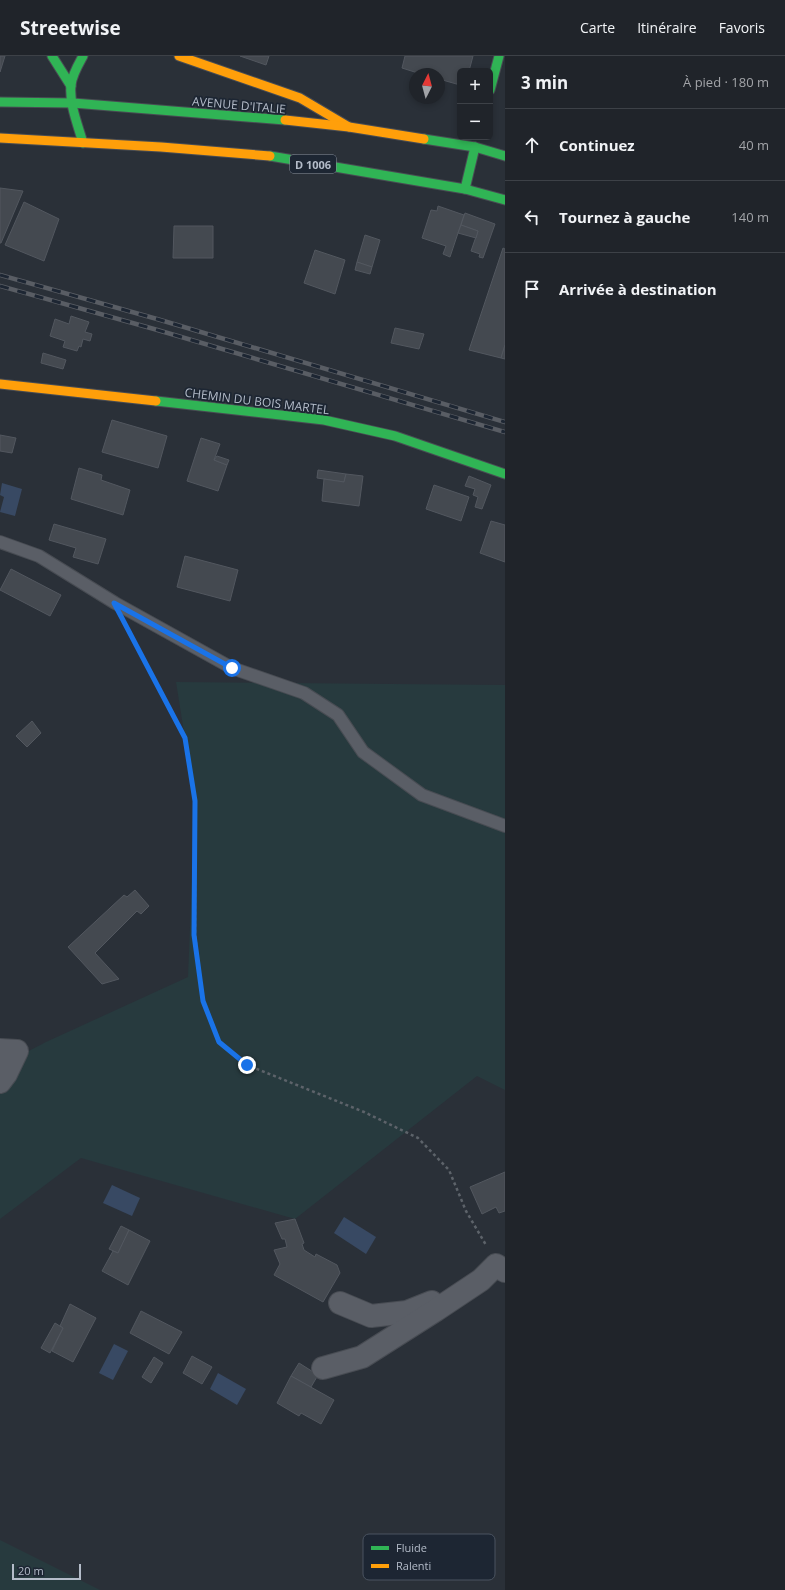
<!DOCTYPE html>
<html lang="fr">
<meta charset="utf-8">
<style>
:root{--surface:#20242a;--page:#2d3036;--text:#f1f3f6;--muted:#a2a4a8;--line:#3d4147}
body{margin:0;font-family:"Open Sans",sans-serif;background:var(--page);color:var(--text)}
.controls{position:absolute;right:12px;top:12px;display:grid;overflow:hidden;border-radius:6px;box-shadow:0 2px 6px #0003}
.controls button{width:36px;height:36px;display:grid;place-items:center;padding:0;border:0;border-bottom:1px solid var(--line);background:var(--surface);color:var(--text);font:20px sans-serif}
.compass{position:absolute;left:409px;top:12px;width:36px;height:36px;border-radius:50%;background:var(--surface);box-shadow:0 2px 6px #0003;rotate:6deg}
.scale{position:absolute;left:12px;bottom:10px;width:69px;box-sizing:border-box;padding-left:4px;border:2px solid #b4bcc9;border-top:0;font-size:11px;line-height:14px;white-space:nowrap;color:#b4bcc9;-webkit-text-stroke:3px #1d2633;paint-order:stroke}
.stop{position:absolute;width:12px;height:12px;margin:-9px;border:3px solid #1a73e8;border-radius:50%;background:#fff}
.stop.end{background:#1a73e8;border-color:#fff;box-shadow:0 1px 4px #0008}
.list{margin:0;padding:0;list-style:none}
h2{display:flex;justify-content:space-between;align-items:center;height:52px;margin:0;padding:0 16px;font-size:17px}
h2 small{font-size:13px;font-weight:400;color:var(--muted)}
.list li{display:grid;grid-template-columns:26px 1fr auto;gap:12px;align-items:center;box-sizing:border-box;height:72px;padding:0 16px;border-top:1px solid var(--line)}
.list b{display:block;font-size:15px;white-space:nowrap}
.list em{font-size:13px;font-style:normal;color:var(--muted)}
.icon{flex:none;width:22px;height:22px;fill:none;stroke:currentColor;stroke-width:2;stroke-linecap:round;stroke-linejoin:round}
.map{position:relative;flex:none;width:505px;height:1534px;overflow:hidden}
header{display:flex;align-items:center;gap:24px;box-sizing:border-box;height:56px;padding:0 20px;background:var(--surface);border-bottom:1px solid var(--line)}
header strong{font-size:19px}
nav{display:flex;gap:22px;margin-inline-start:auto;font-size:14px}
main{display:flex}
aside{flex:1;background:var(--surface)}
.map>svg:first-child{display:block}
</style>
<header>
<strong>Streetwise</strong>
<nav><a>Carte</a><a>Itinéraire</a><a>Favoris</a></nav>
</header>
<main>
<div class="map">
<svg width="505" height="1534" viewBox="0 0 505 1534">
<rect width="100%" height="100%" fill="#2a3038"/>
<g fill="#273a3e">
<path d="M 176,626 L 505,629 L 505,1034 L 477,1020 L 295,1163 L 81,1102 L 0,1163 L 0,1010 L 46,986 L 188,921 L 195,745 Z"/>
<path d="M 0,1484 L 100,1534 L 0,1534 Z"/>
</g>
<g fill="#384963">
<path d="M 2,427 L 22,433 L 15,460 L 0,456 L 4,441 L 0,439 Z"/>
<path d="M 112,1129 L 140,1142 L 132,1160 L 103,1147 Z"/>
<path d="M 344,1161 L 376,1181 L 366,1198 L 334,1177 Z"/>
<path d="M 114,1288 L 128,1295 L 113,1324 L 99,1317 Z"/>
<path d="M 218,1317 L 246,1333 L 237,1349 L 210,1333 Z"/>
</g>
<g fill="#444950" stroke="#52575f">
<path d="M 0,0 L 5,0 L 0,16 Z"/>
<path d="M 240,0 L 269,0 L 266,9 Z"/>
<path d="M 405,0 L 473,0 L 469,15 L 460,15 L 460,29 L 439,23 L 439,18 L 421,18 L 402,12 Z"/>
<path d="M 0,132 L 23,135 L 1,187 L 0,187 Z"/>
<path d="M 24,146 L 59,163 L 44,205 L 5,189 Z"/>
<path d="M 438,150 L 464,159 L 450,201 L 443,198 L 446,190 L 422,182 L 431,154 L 437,155 Z"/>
<path d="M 465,157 L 495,168 L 483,202 L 479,201 L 480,198 L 471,195 L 478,175 L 461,169 Z"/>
<path d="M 461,169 L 478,175 L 476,182 L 458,177 Z"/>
<path d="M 174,170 L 213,170 L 213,202 L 173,202 Z"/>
<path d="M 365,179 L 380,184 L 372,211 L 357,206 Z"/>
<path d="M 503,192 L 505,193 L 505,289 L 501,302 L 469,294 Z"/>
<path d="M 315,194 L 345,204 L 335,238 L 304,227 Z"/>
<path d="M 357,206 L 372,211 L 370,218 L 355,214 Z"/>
<path d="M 71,260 L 89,266 L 85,276 L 92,278 L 90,285 L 83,283 L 81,291 L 79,290 L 77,295 L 63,291 L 65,285 L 50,280 L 55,263 L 69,268 Z"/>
<path d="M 395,272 L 424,278 L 419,293 L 391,287 Z"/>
<path d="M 505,289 L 505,303 L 501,302 Z"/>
<path d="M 43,297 L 66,304 L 63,313 L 41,307 Z"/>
<path d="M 112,364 L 167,380 L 158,412 L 102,396 Z"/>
<path d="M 0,379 L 16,382 L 12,397 L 0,395 Z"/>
<path d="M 201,382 L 220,388 L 214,404 L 227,409 L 218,435 L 187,425 Z"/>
<path d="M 217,400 L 229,404 L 227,409 L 214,404 Z"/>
<path d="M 79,412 L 102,419 L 101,424 L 130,434 L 123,459 L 71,443 Z"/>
<path d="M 318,414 L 346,418 L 344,426 L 317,422 Z"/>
<path d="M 346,418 L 363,420 L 359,450 L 322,445 L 324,423 L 344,426 Z"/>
<path d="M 469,420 L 491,429 L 482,453 L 475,451 L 478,441 L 473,439 L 475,433 L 465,430 Z"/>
<path d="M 434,429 L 469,441 L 461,465 L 426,453 Z"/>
<path d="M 491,465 L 505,469 L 505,506 L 480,497 Z"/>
<path d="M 54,468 L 106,483 L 98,508 L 73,501 L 76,492 L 49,484 Z"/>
<path d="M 185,500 L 238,514 L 230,545 L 177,531 Z"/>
<path d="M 11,513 L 61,539 L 50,560 L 0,534 Z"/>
<path d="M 32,665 L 41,677 L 27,691 L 16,680 Z"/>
<path d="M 135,834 L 149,850 L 141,858 L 137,855 L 95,897 L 119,923 L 102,928 L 68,891 L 124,839 L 127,841 Z"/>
<path d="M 505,1116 L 505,1155 L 499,1157 L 496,1151 L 482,1158 L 470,1131 Z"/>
<path d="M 295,1163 L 304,1187 L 302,1188 L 304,1194 L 315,1201 L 316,1198 L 337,1209 L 340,1217 L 323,1246 L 274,1219 L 280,1208 L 274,1194 L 287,1191 L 285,1183 L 282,1183 L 275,1167 Z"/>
<path d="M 121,1170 L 129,1174 L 118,1197 L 109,1193 Z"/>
<path d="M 129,1174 L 150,1185 L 128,1229 L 102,1215 L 113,1195 L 118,1197 Z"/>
<path d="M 70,1248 L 96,1262 L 73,1306 L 52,1295 L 63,1272 L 60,1270 Z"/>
<path d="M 141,1255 L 182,1276 L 169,1298 L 130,1277 Z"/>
<path d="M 55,1267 L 63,1272 L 50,1297 L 41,1292 Z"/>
<path d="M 192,1300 L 212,1311 L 202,1328 L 183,1317 Z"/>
<path d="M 154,1301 L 163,1307 L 151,1327 L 142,1321 Z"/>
<path d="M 299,1307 L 318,1319 L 311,1331 L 291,1320 Z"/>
<path d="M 291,1320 L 334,1344 L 321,1368 L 301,1357 L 299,1360 L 277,1347 Z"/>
</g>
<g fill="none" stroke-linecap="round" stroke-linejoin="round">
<defs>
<path id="lane" d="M 0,486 L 39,500 L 115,547 L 232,612 L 304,637 L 338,659 L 363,696 L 422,739 L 505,770"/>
<g id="street">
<path d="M 0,994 L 17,995 L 6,1018 L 0,1026"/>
<path d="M 340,1247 L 371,1260 L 407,1256 L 432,1246"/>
<path d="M 323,1312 L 362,1301 L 436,1254 L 481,1224 L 496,1209 L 505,1215"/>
</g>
<g id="fast">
<path d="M 52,0 L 71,30"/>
<path d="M 83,0 C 78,9 72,19 71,29 C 69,48 78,69 83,87"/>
<path d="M 490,34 L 499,0"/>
<path d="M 0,46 L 73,47 L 285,64"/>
<path d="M 424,83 L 475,91 L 505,100"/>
<path d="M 270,100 L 465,133 L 505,144"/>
<path d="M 465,133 L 475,91"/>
<path d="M 156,345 L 324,364 L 395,380 L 505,418"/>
</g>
<g id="slow">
<path d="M 179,0 L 300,42 L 349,71"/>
<path d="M 285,64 L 349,71 L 424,83"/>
<path d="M 0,82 L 161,91 L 270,100"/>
<path d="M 0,328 L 156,345"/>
</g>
</defs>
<use href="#lane" stroke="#484c53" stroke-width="14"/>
<use href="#street" stroke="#484c53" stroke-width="24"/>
<use href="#fast" stroke="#484c53" stroke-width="11"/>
<use href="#slow" stroke="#484c53" stroke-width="11"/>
<path stroke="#5d636a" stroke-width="2.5" stroke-dasharray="3 3" stroke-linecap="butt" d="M 130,576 L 185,682 L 195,745 L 195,879 L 203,945 L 219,986 L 247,1009 L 364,1056 L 418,1082 L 449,1114 L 466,1155 L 486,1189"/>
<use href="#lane" stroke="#5a5e66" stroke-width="12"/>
<use href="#street" stroke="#5a5e66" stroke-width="22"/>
<use href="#fast" stroke="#30b455" stroke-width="9"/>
<use href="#slow" stroke="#ff9f0a" stroke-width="9"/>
<defs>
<g id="rail">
<path d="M 0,219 L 157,263 L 505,366"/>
<path d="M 0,230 L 154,273 L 505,376"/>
</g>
</defs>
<use href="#rail" stroke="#595d64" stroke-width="4.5"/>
<use href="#rail" stroke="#1d2633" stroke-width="3" stroke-dasharray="9" stroke-linecap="butt"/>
</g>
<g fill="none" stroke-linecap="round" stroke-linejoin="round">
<path stroke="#1a73e8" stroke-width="5" d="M 232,612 L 114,547 L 185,682 L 195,745 L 194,879 L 203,945 L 219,986 L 247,1009"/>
</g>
<g text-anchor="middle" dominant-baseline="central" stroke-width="3.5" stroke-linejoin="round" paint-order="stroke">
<rect fill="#1d2633" stroke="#878f9c" stroke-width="1" x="290" y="99" width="46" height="18" rx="3"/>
<g font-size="11" font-weight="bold" fill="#b4bcc9">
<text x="313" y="108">D 1006</text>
</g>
<g font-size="12" fill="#b4bcc9" stroke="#1d2633">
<text transform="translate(239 49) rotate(5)">AVENUE D'ITALIE</text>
<text transform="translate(257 345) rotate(7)">CHEMIN DU BOIS MARTEL</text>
</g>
</g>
<rect x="363" y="1478" width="132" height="46" rx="6" fill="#1d2633" stroke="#4a5360" stroke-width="1"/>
<rect x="371" y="1490" width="18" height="4" fill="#30b455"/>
<rect x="371" y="1508" width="18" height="4" fill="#ff9f0a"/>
<g font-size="11" fill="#b4bcc9">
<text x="396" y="1496">Fluide</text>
<text x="396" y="1514">Ralenti</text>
</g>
</svg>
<div class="controls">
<button>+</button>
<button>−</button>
</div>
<svg class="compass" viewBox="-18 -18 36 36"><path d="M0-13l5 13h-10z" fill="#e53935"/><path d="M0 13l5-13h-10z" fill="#a2a4a8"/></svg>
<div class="scale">20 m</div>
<div class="stop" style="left:232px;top:612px"></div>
<div class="stop end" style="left:247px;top:1009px"></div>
</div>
<aside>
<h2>3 min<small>À pied · 180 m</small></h2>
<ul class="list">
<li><svg class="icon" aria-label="ahead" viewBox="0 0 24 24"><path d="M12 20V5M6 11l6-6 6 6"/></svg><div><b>Continuez</b></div><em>40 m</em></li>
<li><svg class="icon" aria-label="left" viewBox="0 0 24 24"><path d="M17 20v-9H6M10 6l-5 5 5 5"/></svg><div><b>Tournez à gauche</b></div><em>140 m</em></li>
<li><svg class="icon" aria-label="arrive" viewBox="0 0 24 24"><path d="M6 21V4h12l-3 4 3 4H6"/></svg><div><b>Arrivée à destination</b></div></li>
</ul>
</aside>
</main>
